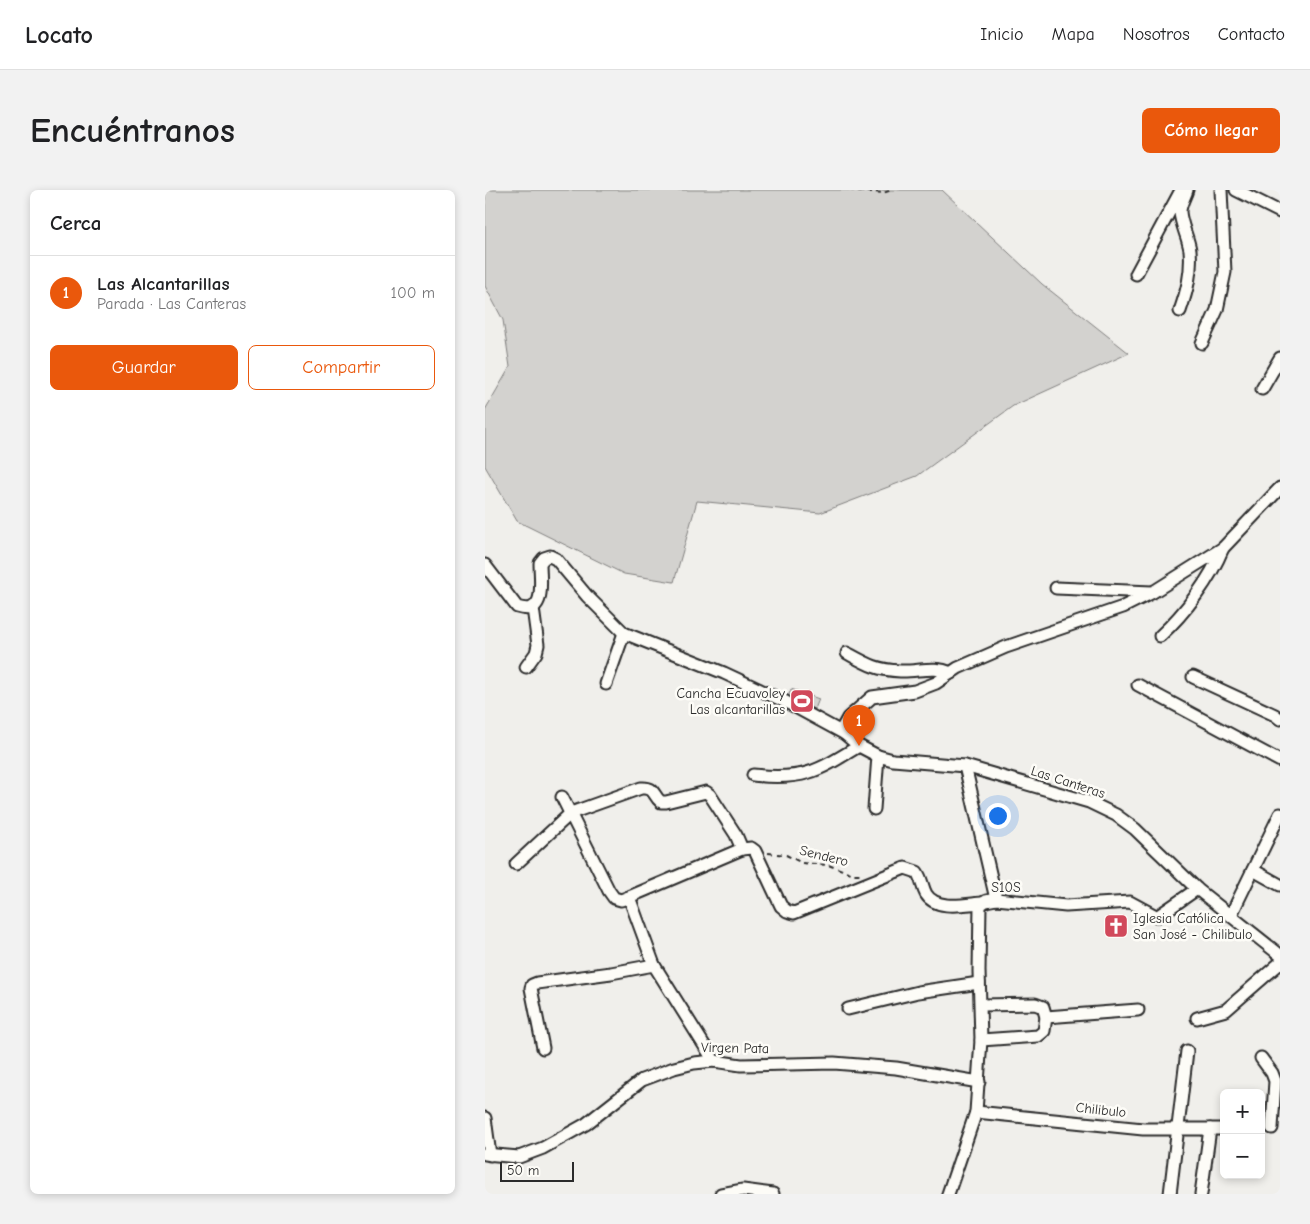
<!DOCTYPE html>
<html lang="es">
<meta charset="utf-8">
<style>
:root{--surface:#fff;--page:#f2f2f2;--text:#202124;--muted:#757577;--line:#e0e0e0;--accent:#ea580c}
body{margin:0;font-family:"Comic Neue",sans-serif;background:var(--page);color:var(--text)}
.controls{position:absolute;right:15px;bottom:15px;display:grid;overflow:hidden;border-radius:8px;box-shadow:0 2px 8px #0003}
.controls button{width:45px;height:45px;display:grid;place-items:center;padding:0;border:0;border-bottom:1px solid var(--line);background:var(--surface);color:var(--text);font:25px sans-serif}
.scale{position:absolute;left:15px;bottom:12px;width:74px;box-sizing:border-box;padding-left:5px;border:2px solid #2b2b2b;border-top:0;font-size:14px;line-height:18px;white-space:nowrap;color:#2b2b2b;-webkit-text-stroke:4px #fdfcf7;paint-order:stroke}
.you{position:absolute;left:512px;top:625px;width:18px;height:18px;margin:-12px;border:4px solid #fff;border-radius:50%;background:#1a73e8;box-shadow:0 0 0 8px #1a73e833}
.badge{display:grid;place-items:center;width:32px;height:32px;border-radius:50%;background:var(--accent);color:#fff;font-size:16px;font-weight:700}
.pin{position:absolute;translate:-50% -41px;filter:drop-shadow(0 1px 2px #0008)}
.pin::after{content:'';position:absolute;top:26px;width:18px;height:15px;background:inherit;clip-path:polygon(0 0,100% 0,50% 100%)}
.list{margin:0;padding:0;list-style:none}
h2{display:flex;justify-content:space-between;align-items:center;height:65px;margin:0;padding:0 20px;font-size:21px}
h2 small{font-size:16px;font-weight:400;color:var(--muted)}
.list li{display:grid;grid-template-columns:32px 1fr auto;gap:15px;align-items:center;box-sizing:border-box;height:75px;padding:0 20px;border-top:1px solid var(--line)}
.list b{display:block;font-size:19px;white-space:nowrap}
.list p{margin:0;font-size:16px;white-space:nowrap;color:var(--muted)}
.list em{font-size:16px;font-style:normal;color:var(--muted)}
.actions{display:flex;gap:10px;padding:15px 20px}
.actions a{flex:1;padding:11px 0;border:1px solid var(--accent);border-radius:8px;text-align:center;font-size:18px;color:var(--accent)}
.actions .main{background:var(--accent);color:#fff}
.map{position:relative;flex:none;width:795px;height:1004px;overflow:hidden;border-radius:8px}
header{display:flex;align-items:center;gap:30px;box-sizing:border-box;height:70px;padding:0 25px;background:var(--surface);border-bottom:1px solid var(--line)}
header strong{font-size:24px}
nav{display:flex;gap:28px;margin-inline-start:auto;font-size:18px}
.intro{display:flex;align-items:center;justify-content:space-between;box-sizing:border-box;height:120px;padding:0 30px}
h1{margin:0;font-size:35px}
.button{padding:12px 22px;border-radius:8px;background:var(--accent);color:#fff;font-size:18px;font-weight:700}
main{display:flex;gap:30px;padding:0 30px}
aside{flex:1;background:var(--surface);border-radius:8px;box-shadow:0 2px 8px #0003}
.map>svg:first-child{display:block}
</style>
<header>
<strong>Locato</strong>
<nav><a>Inicio</a><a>Mapa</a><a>Nosotros</a><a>Contacto</a></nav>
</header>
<div class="intro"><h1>Encuéntranos</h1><a class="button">Cómo llegar</a></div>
<main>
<aside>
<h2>Cerca<small></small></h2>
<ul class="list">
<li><span class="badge">1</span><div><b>Las Alcantarillas</b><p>Parada · Las Canteras</p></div><em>100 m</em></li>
</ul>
<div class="actions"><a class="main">Guardar</a><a>Compartir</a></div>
</aside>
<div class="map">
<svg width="795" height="1004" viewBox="0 0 795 1004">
<rect width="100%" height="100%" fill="#f0efeb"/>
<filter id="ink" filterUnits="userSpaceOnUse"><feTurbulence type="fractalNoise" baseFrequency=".02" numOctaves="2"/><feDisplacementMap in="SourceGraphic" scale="10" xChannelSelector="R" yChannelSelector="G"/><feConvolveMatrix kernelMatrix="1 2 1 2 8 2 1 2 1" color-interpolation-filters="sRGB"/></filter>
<g filter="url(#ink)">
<g fill="#d3d2cf" stroke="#7f7e7d">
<path d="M 0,0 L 457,0 L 557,94 L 644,163 L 528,216 L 432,286 L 335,323 L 212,311 L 189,392 L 139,384 L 32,331 L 0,276 L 0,220 L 25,177 L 18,130 L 0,96 Z"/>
<path d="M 306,499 L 334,509 L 328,524 L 301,512 Z"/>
</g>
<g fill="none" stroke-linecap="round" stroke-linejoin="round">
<defs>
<g id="minor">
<path d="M 751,0 L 795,22"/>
<path d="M 651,84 L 695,2"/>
<path d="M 695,121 C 702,101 707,82 705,60 C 703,47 696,35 695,22 C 695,14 700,7 702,0"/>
<path d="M 717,153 L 732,120 L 740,82 L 736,0"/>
<path d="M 777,199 L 795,168"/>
<path d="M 795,298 L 738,358 L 668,402 L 638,417 L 521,457 L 473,478 L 451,493 L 430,501 L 387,507 L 363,528 L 358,537 L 360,544 L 374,556 L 393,566 L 408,570 L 480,576 L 604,612 L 631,625 L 650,639 L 712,699 L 795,765"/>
<path d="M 0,375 L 32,417 C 62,427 55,392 55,373 L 59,368 L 65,366 L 71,369 L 102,406 L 139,443 L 239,483 L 301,512 L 360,544"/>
<path d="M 571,398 L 667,402"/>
<path d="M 675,446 C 700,423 725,390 738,358"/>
<path d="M 362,463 C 382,474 391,480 415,481 C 432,482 450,475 466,483"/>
<path d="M 41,477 L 51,463 L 53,455 L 48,418"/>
<path d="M 708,487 L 790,525 L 795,529"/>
<path d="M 121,494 L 139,443"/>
<path d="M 653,495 L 795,571"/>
<path d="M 480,576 L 511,709"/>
<path d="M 268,585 C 318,591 333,581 374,556"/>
<path d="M 77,607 L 124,701 L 129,708 L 136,710 L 144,707 L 257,659 L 266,658 L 270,661 L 296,716 L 302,721 L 309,723 L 420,678 L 432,682 C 437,689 437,697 441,704 C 451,721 481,714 497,713"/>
<path d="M 389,619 L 393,566"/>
<path d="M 31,674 L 86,623 L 156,598 C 171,597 167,605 176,612 L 181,612 L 221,602 L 225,605 L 251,645 L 257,659"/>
<path d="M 768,680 L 795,695"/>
<path d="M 144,707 L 169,775 L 229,871"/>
<path d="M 746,725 L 795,624"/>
<path d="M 363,819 L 433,802 L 494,793"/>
<path d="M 561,827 L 653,820"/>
<path d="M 712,828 L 741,820 L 795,773"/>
<path d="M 496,850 L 553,846 L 559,841 L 561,827 L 558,817 L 550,814 L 496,815"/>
<path d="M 58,858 L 46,798 L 47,795 L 52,793 L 126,783 L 169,775"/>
<path d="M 776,868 L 787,883 L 790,891 L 787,938"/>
<path d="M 491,922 L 658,939 L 739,939"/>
<path d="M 0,928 L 5,965"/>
<path d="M 0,964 L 34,967 L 58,958 L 101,934 L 157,890 L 189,878 L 209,873 L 229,871 L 256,875 L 349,873 L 411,878 L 494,892"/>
<path d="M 236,1004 L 258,1000 L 288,1004"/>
<path d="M 463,1004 L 491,922 L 496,850 L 494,781 L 495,715 L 501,711 L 511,709 L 581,716 L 645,712 L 671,726 L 673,726 L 712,699"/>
<path d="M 685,1004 L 702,861"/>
<path d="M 716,1004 L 725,939"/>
</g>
</defs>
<use href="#minor" stroke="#2b2b2b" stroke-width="15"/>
<g stroke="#2b2b2b" stroke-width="2" stroke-dasharray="5 4" stroke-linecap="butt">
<path d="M 364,0 L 398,3 L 407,0"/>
<path d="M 283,663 L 301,665 L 317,673 L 343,675 L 369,684 L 375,684"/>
</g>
<use href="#minor" stroke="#fdfcf7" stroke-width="11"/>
</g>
</g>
<defs>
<symbol id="stadium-square" viewBox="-11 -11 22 22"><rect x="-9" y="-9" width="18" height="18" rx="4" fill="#d1495b" stroke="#fdfcf7"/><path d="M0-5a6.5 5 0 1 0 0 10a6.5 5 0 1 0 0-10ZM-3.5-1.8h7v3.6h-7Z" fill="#fff"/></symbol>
<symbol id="church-square" viewBox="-11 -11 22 22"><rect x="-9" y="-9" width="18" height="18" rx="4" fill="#d1495b" stroke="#fdfcf7"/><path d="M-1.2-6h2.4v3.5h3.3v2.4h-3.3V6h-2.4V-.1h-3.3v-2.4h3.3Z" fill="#fff"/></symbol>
</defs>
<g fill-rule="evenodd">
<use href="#stadium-square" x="303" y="497" width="28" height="28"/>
<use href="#church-square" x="617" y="722" width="28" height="28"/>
</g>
<g text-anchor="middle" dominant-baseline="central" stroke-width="5" stroke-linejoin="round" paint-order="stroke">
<g font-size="14" fill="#2b2b2b" stroke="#fdfcf7" text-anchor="end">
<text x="300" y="503">Cancha Ecuavoley<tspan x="300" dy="16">Las alcantarillas</tspan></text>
<text x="648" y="728" text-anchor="start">Iglesia Católica<tspan x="648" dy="16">San José - Chilibulo</tspan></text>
</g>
<g font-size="14" fill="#2b2b2b" stroke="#fdfcf7">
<text transform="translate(583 592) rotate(18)">Las Canteras</text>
<text transform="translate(339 666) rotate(14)">Sendero</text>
<text x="521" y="697">S10S</text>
<text transform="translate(250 858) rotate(1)">Virgen Pata</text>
<text transform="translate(616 920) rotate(6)">Chilibulo</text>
</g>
</g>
</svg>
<div class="controls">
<button>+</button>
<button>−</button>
</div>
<div class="scale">50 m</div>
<div class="you"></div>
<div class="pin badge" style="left:374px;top:556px">1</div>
</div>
</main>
